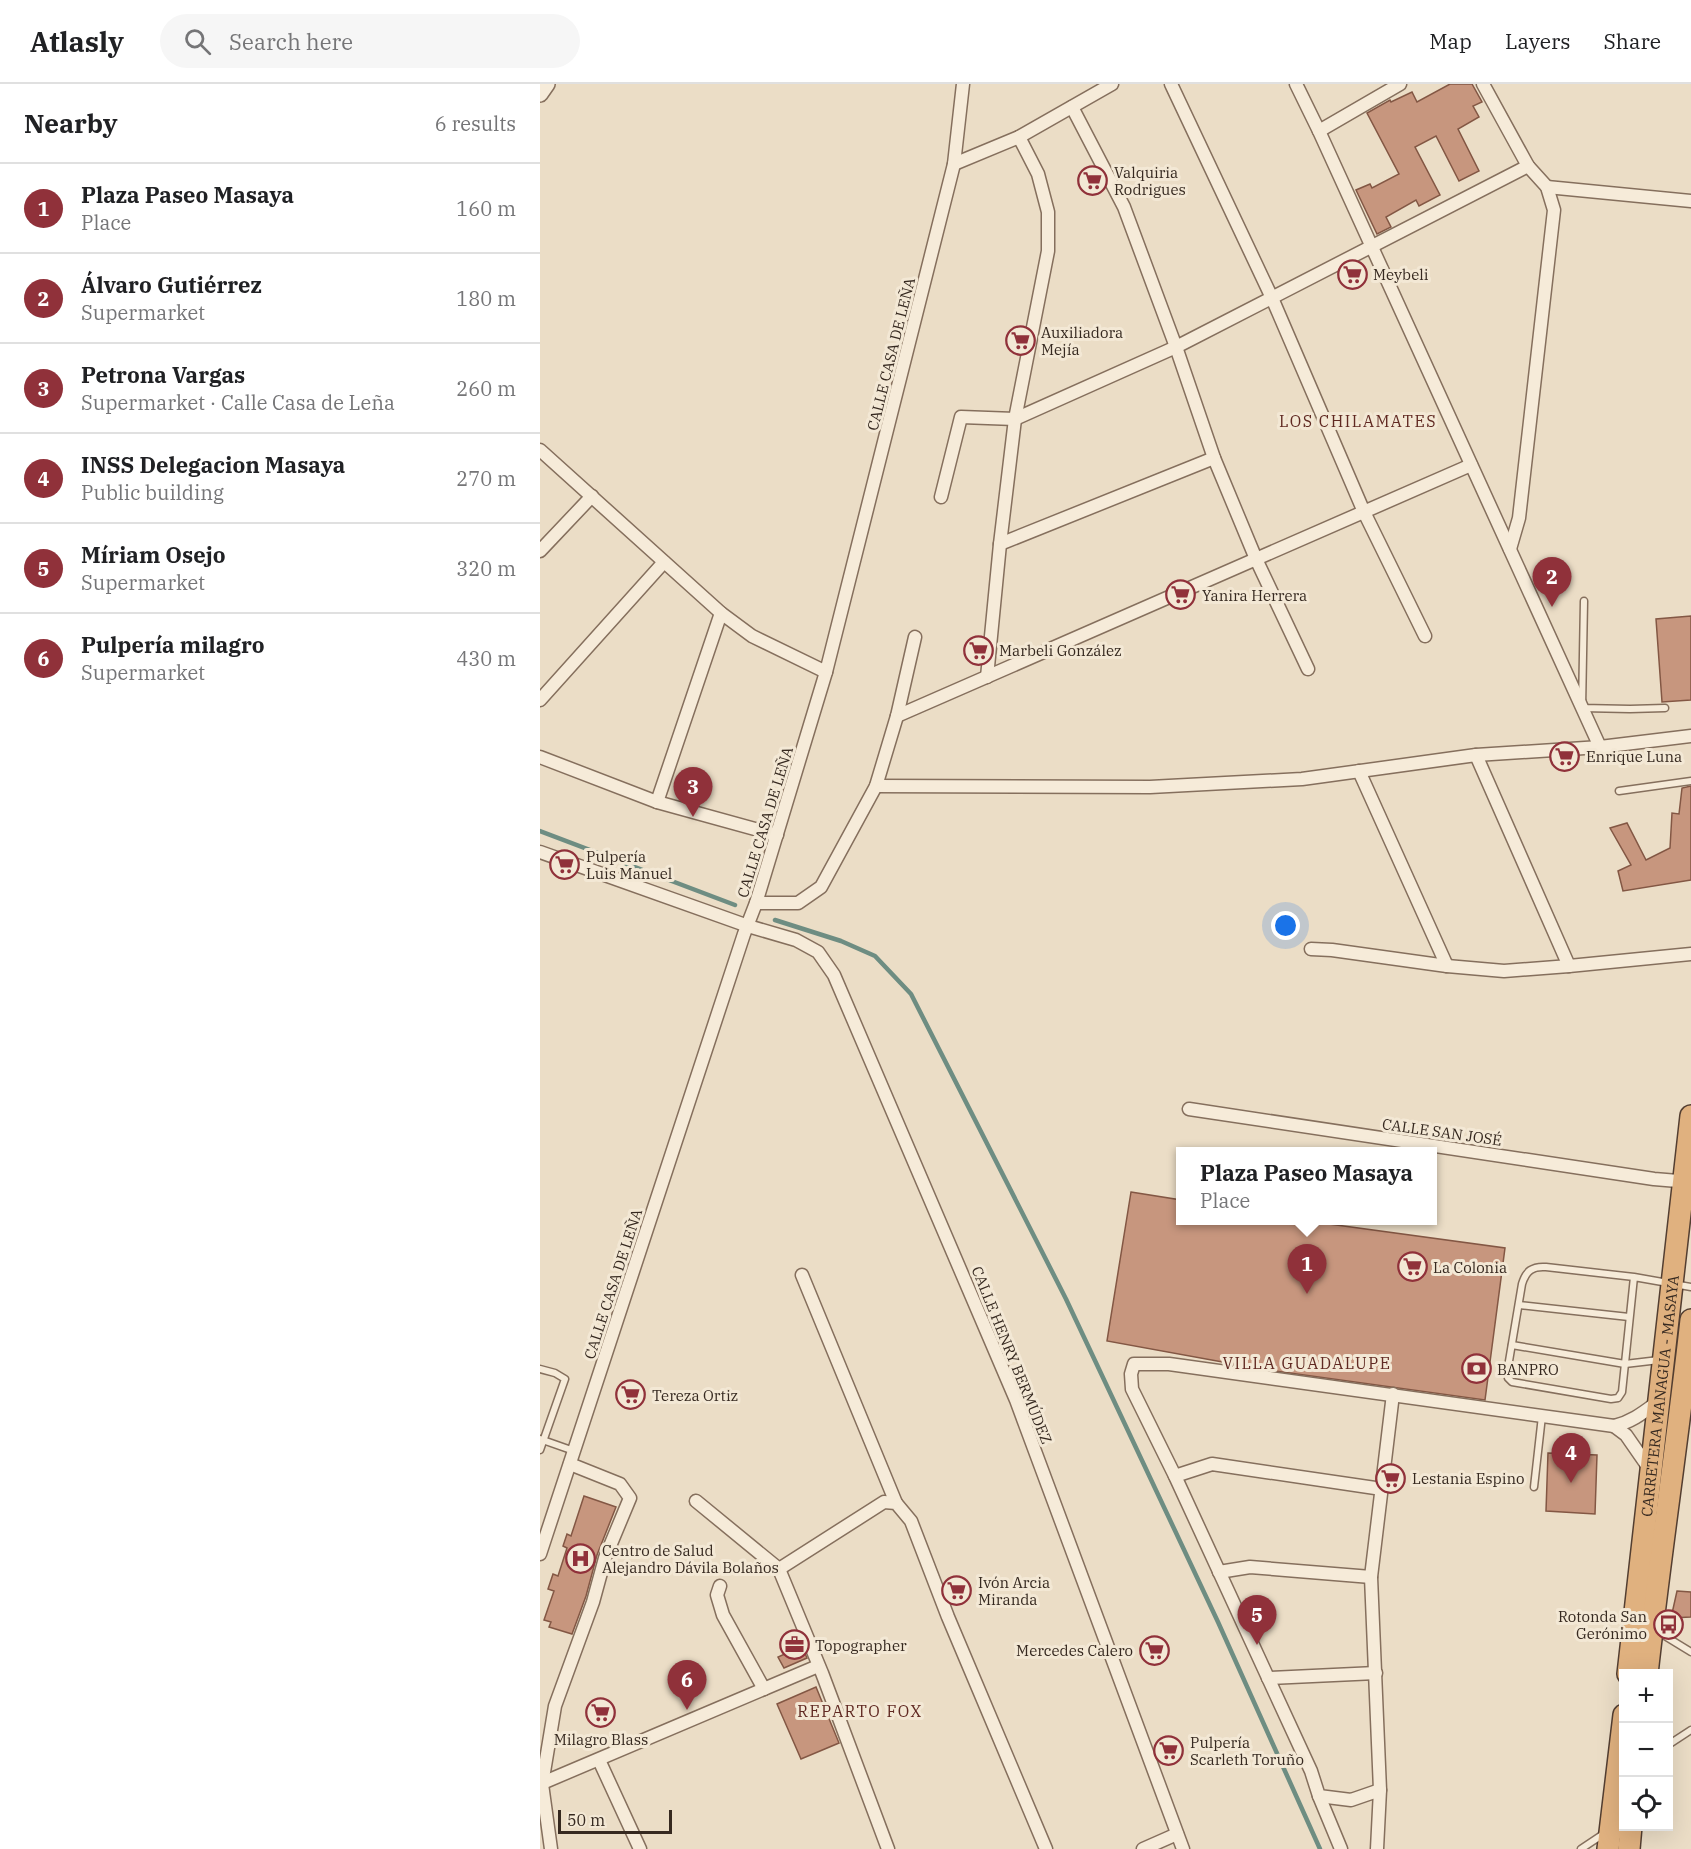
<!DOCTYPE html>
<meta charset="utf-8">
<style>
:root{--surface:#fff;--page:#f6f6f6;--text:#202124;--muted:#757577;--line:#e0e0e0;--accent:#90313a}
body{margin:0;font-family:"IBM Plex Serif",serif;background:var(--page);color:var(--text)}
.controls{position:absolute;right:18px;bottom:18px;display:grid;overflow:hidden;border-radius:0px;box-shadow:0 6px 24px #0002}
.controls button{width:54px;height:54px;display:grid;place-items:center;padding:0;border:0;border-bottom:2px solid var(--line);background:var(--surface);color:var(--text);font:30px sans-serif}
.scale{position:absolute;left:18px;bottom:15px;width:114px;box-sizing:border-box;padding-left:6px;border:3px solid #362920;border-top:0;font-size:16px;line-height:21px;white-space:nowrap;color:#362920;-webkit-text-stroke:4px #f3e8d5;paint-order:stroke}
.you{position:absolute;left:746px;top:842px;width:21px;height:21px;margin:-15px;border:4px solid #fff;border-radius:50%;background:#1a73e8;box-shadow:0 0 0 9px #1a73e833}
.badge{display:grid;place-items:center;width:39px;height:39px;border-radius:50%;background:var(--accent);color:#fff;font-size:20px;font-weight:700}
.pin{position:absolute;translate:-50% -50px;filter:drop-shadow(0 2px 3px #0008)}
.pin::after{content:'';position:absolute;top:32px;width:21px;height:18px;background:inherit;clip-path:polygon(0 0,100% 0,50% 100%)}
.popup{position:absolute;left:636px;top:1063px;width:261px;height:78px;box-sizing:border-box;display:grid;place-content:center;border-radius:0px;background:var(--surface);filter:drop-shadow(0 2px 4px #0005);font-size:20px;white-space:nowrap;color:var(--muted)}
.popup b{font-size:22px;color:var(--text)}
.popup::after{content:'';position:absolute;left:50%;top:100%;margin-left:-12px;border:12px solid transparent;border-top-color:var(--surface)}
.list{margin:0;padding:0;list-style:none}
h2{display:flex;justify-content:space-between;align-items:center;height:78px;margin:0;padding:0 24px;font-size:26px}
h2 small{font-size:20px;font-weight:400;color:var(--muted)}
.list li{display:grid;grid-template-columns:39px 1fr auto;gap:18px;align-items:center;box-sizing:border-box;height:90px;padding:0 24px;border-top:2px solid var(--line)}
.list b{display:block;font-size:22px;white-space:nowrap}
.list p{margin:0;font-size:20px;white-space:nowrap;color:var(--muted)}
.list em{font-size:20px;font-style:normal;color:var(--muted)}
.icon{flex:none;width:33px;height:33px;fill:none;stroke:currentColor;stroke-width:2;stroke-linecap:round;stroke-linejoin:round}
.map{position:relative;flex:none;width:1151px;height:1765px;overflow:hidden}
header{display:flex;align-items:center;gap:36px;box-sizing:border-box;height:84px;padding:0 30px;background:var(--surface);border-bottom:2px solid var(--line)}
header strong{font-size:28px}
nav{display:flex;gap:33px;margin-inline-start:auto;font-size:21px}
.search{width:420px;height:54px;background:var(--page);display:flex;align-items:center;gap:15px;box-sizing:border-box;padding:0 21px;border-radius:33px;color:var(--muted);font-size:22px}
main{display:flex}
aside{flex:1;background:var(--surface)}
.map>svg:first-child{display:block}
</style>
<header>
<strong>Atlasly</strong>
<div class="search"><svg class="icon" aria-label="search" viewBox="0 0 24 24"><circle cx="10" cy="10" r="6"/><path d="M15 15l6 6"/></svg>Search here</div>
<nav><a>Map</a><a>Layers</a><a>Share</a></nav>
</header>
<main>
<aside>
<h2>Nearby<small>6 results</small></h2>
<ul class="list">
<li><span class="badge">1</span><div><b>Plaza Paseo Masaya</b><p>Place</p></div><em>160 m</em></li>
<li><span class="badge">2</span><div><b>Álvaro Gutiérrez</b><p>Supermarket</p></div><em>180 m</em></li>
<li><span class="badge">3</span><div><b>Petrona Vargas</b><p>Supermarket · Calle Casa de Leña</p></div><em>260 m</em></li>
<li><span class="badge">4</span><div><b>INSS Delegacion Masaya</b><p>Public building</p></div><em>270 m</em></li>
<li><span class="badge">5</span><div><b>Míriam Osejo</b><p>Supermarket</p></div><em>320 m</em></li>
<li><span class="badge">6</span><div><b>Pulpería milagro</b><p>Supermarket</p></div><em>430 m</em></li>
</ul>
</aside>
<div class="map">
<svg width="1151" height="1765" viewBox="0 0 1151 1765">
<rect width="100%" height="100%" fill="#ebddc6"/>
<g fill="none" stroke-linecap="round" stroke-linejoin="round">
<g stroke="#6e8d82" stroke-width="4.5">
<path d="M 0,747 L 195,821"/>
<path d="M 235,836 L 301,857 L 335,872 L 371,910 L 526,1215 L 678,1538 L 780,1765"/>
</g>
</g>
<g fill="#c7967e" stroke="#835744" stroke-width="1.5">
<path d="M 910,0 L 932,0 L 942,18 L 933,22 L 939,33 L 918,45 L 939,87 L 919,97 L 896,52 L 875,63 L 900,111 L 879,122 L 876,116 L 846,133 L 851,143 L 837,150 L 816,106 L 830,100 L 832,104 L 859,90 L 827,29 L 850,16 L 851,18 L 872,8 L 877,18 Z"/>
<path d="M 1151,532 L 1151,616 L 1122,618 L 1116,535 Z"/>
<path d="M 1151,702 L 1151,796 L 1083,807 L 1078,787 L 1091,781 L 1070,744 L 1087,739 L 1106,776 L 1130,764 L 1132,729 L 1139,730 L 1142,704 Z"/>
<path d="M 591,1108 L 641,1116 L 641,1137 L 767,1137 L 965,1164 L 945,1316 L 721,1285 L 567,1257 Z"/>
<path d="M 1008,1369 L 1057,1371 L 1055,1430 L 1006,1427 Z"/>
<path d="M 44,1412 L 76,1423 L 57,1471 L 46,1512 L 32,1550 L 9,1543 L 11,1538 L 4,1536 L 14,1507 L 8,1505 L 13,1490 L 18,1492 L 27,1464 L 23,1462 L 27,1450 L 31,1452 Z"/>
<path d="M 1137,1507 L 1151,1508 L 1151,1533 L 1131,1534 Z"/>
<path d="M 256,1548 L 267,1574 L 244,1584 L 238,1573 L 249,1568 L 243,1554 Z"/>
<path d="M 276,1603 L 299,1659 L 261,1675 L 237,1620 Z"/>
</g>
<g fill="none" stroke-linecap="round" stroke-linejoin="round">
<defs>
<g id="service">
<path d="M 1044,517 L 1042,624 L 1090,625 L 1125,624"/>
<path d="M 1079,707 L 1151,697"/>
<path d="M 1094,1193 L 1082,1308 L 1078,1314 L 1071,1315 L 972,1298 L 968,1294 L 967,1289 L 982,1200 C 986,1187 992,1182 1006,1183 L 1094,1193 L 1151,1203"/>
<path d="M 979,1221 L 1089,1233"/>
<path d="M 972,1261 L 1085,1280 L 1119,1276"/>
<path d="M 0,1285 L 15,1289 L 25,1295 L 0,1366"/>
<path d="M 0,1355 L 34,1367"/>
<path d="M 994,1403 L 1002,1332"/>
<path d="M 1115,1546 L 1151,1568"/>
<path d="M 1128,1661 L 1151,1646"/>
<path d="M 1041,1765 L 1065,1749"/>
</g>
<g id="minor">
<path d="M 631,0 L 732,214 L 824,428 L 885,552"/>
<path d="M 756,0 L 779,47 L 1060,663"/>
<path d="M 943,0 L 988,82 L 1007,103 L 1014,126 L 979,434 L 970,465"/>
<path d="M 532,23 L 584,123 L 636,263 L 674,374 L 716,475 L 768,585"/>
<path d="M 779,47 L 860,0"/>
<path d="M 414,80 L 479,53 L 572,0"/>
<path d="M 1007,103 L 1151,117"/>
<path d="M 0,366 L 181,529 L 212,552 L 286,588"/>
<path d="M 401,413 L 421,333 L 475,335 L 636,263 L 988,82"/>
<path d="M 460,460 L 674,374"/>
<path d="M 0,467 L 52,412"/>
<path d="M 447,593 L 460,460 L 475,335 L 508,167 L 508,128 L 498,90 L 479,53"/>
<path d="M 0,616 L 124,478"/>
<path d="M 357,632 L 931,381"/>
<path d="M 936,671 L 1029,882"/>
<path d="M 0,673 L 117,718 L 237,751"/>
<path d="M 819,687 L 907,882"/>
<path d="M 336,702 L 610,703 L 762,695 L 936,671 L 1060,663 L 1151,652"/>
<path d="M 117,718 L 181,529"/>
<path d="M 0,768 L 208,842 L 256,856 L 278,868 L 294,891 L 476,1316 L 643,1765"/>
<path d="M 216,819 L 258,819 L 281,803 L 336,702 L 357,632 L 375,553"/>
<path d="M 771,865 L 792,866 L 907,882 L 964,887 L 1029,882 L 1151,870"/>
<path d="M 649,1025 L 1114,1095 L 1150,1098"/>
<path d="M 262,1191 L 356,1419"/>
<path d="M 1074,1342 L 1086,1351 L 1111,1387"/>
<path d="M 635,1392 L 672,1380 L 842,1405"/>
<path d="M 156,1417 L 239,1485 L 282,1589 L 348,1765"/>
<path d="M 0,1470 L 204,850 L 216,819 L 286,588 L 414,80 L 423,0"/>
<path d="M 239,1485 L 344,1418 L 356,1419 L 371,1437 L 408,1533 L 506,1765"/>
<path d="M 679,1488 L 710,1483 L 831,1493"/>
<path d="M 180,1502 L 177,1511 L 183,1531 L 224,1605"/>
<path d="M 728,1594 L 836,1589"/>
<path d="M 59,1676 L 100,1765"/>
<path d="M 0,1700 L 278,1582"/>
<path d="M 840,1706 L 831,1493 L 853,1310"/>
<path d="M 779,1712 L 801,1765"/>
<path d="M 11,1765 L 2,1700 L 15,1622 L 53,1518 L 65,1474 L 90,1414 L 80,1400 L 30,1380"/>
<path d="M 603,1765 L 637,1750"/>
<path d="M 837,1765 L 840,1706 L 811,1716 L 779,1712 L 771,1687 L 635,1392 L 592,1305 L 591,1290 L 594,1280 L 629,1280 L 1074,1342 C 1092,1338 1104,1328 1119,1317"/>
</g>
<path id="tertiary" d="M 0,10 L 7,0"/>
<g id="trunk">
<path id="s1" d="M 1088,1590 L 1151,1032"/>
<path d="M 1107,1590 C 1120,1471 1138,1354 1151,1236"/>
<path d="M 1068,1765 L 1084,1631"/>
<path d="M 1089,1765 L 1091,1742"/>
</g>
</defs>
<use href="#service" stroke="#856f5d" stroke-width="9"/>
<use href="#minor" stroke="#856f5d" stroke-width="15"/>
<use href="#tertiary" stroke="#856f5d" stroke-width="18"/>
<use href="#trunk" stroke="#533e31" stroke-width="24"/>
<use href="#service" stroke="#f6ebd9" stroke-width="6"/>
<use href="#minor" stroke="#f6ebd9" stroke-width="12"/>
<use href="#tertiary" stroke="#f6ebd9" stroke-width="15"/>
<use href="#trunk" stroke="#e0b17f" stroke-width="21"/>
</g>
<defs>
<symbol id="supermarket-ring" viewBox="-11 -11 22 22"><circle r="9.5" fill="#f3e8d5" stroke="#90313a" stroke-width="1.5"/><path d="M-6-5.5h2.5l.6 2H6L4.5 2H-2.5L-4.4-4H-6ZM-1.5 3.2a1.3 1.3 0 1 0 .1 0ZM3 3.2a1.3 1.3 0 1 0 .1 0Z" fill="#90313a"/></symbol>
<symbol id="bank-ring" viewBox="-11 -11 22 22"><circle r="9.5" fill="#f3e8d5" stroke="#90313a" stroke-width="1.5"/><path d="M-6-4H6V4H-6ZM0-2.3a2.3 2.3 0 1 0 0 4.6a2.3 2.3 0 1 0 0-4.6Z" fill="#90313a"/></symbol>
<symbol id="hospital-ring" viewBox="-11 -11 22 22"><circle r="9.5" fill="#f3e8d5" stroke="#90313a" stroke-width="1.5"/><path d="M-5-5h3v3.5h4V-5h3V5h-3V1.5h-4V5h-3Z" fill="#90313a"/></symbol>
<symbol id="bus-ring" viewBox="-11 -11 22 22"><circle r="9.5" fill="#f3e8d5" stroke="#90313a" stroke-width="1.5"/><path d="M-5-6H5V4H4V6H2V4H-2V6H-4V4H-5ZM-3.5-4V0h7V-4ZM-3.5 1.2v1.5H-2V1.2ZM2 1.2v1.5H3.5V1.2Z" fill="#90313a"/></symbol>
<symbol id="office-ring" viewBox="-11 -11 22 22"><circle r="9.5" fill="#f3e8d5" stroke="#90313a" stroke-width="1.5"/><path d="M-6-3h4V-5.5h4V-3h4V5H-6ZM-1-4.5V-3h2v-1.5ZM-6 0V1H6V0Z" fill="#90313a"/></symbol>
</defs>
<g fill-rule="evenodd">
<use href="#supermarket-ring" x="536" y="80" width="33" height="33"/>
<use href="#supermarket-ring" x="796" y="174" width="33" height="33"/>
<use href="#supermarket-ring" x="464" y="240" width="33" height="33"/>
<use href="#supermarket-ring" x="624" y="494" width="33" height="33"/>
<use href="#supermarket-ring" x="422" y="550" width="33" height="33"/>
<use href="#supermarket-ring" x="1008" y="656" width="33" height="33"/>
<use href="#supermarket-ring" x="8" y="764" width="33" height="33"/>
<use href="#supermarket-ring" x="856" y="1166" width="33" height="33"/>
<use href="#bank-ring" x="920" y="1268" width="33" height="33"/>
<use href="#supermarket-ring" x="74" y="1294" width="33" height="33"/>
<use href="#supermarket-ring" x="834" y="1378" width="33" height="33"/>
<use href="#hospital-ring" x="24" y="1458" width="33" height="33"/>
<use href="#supermarket-ring" x="400" y="1490" width="33" height="33"/>
<use href="#bus-ring" x="1112" y="1524" width="33" height="33"/>
<use href="#office-ring" x="238" y="1544" width="33" height="33"/>
<use href="#supermarket-ring" x="598" y="1550" width="33" height="33"/>
<use href="#supermarket-ring" x="44" y="1612" width="33" height="33"/>
<use href="#supermarket-ring" x="612" y="1650" width="33" height="33"/>
</g>
<g text-anchor="middle" dominant-baseline="central" stroke-width="6" stroke-linejoin="round" paint-order="stroke">
<g font-size="15" fill="#362920" stroke="#f3e8d5" text-anchor="start">
<text x="574" y="88">Valquiria<tspan x="574" dy="17">Rodrigues</tspan></text>
<text x="833" y="190">Meybeli</text>
<text x="501" y="248">Auxiliadora<tspan x="501" dy="17">Mejía</tspan></text>
<text x="662" y="511">Yanira Herrera</text>
<text x="459" y="566">Marbeli González</text>
<text x="1046" y="672">Enrique Luna</text>
<text x="46" y="772">Pulpería<tspan x="46" dy="17">Luis Manuel</tspan></text>
<text x="893" y="1183">La Colonia</text>
<text x="957" y="1285">BANPRO</text>
<text x="112" y="1311">Tereza Ortiz</text>
<text x="872" y="1394">Lestania Espino</text>
<text x="62" y="1466">Centro de Salud<tspan x="62" dy="17">Alejandro Dávila Bolaños</tspan></text>
<text x="438" y="1498">Ivón Arcia<tspan x="438" dy="17">Miranda</tspan></text>
<text x="1107" y="1532" text-anchor="end">Rotonda San<tspan x="1107" dy="17">Gerónimo</tspan></text>
<text x="275" y="1561">Topographer</text>
<text x="593" y="1566" text-anchor="end">Mercedes Calero</text>
<text x="61" y="1655" text-anchor="middle">Milagro Blass</text>
<text x="650" y="1658">Pulpería<tspan x="650" dy="17">Scarleth Toruño</tspan></text>
</g>
<g font-size="15" fill="#362920" stroke="#f3e8d5">
<text transform="translate(351 270) rotate(-76)">CALLE CASA DE LEÑA</text>
<text transform="translate(225 738) rotate(-73)">CALLE CASA DE LEÑA</text>
<text transform="translate(902 1048) rotate(8)">CALLE SAN JOSÉ</text>
<text transform="translate(73 1200) rotate(-72)">CALLE CASA DE LEÑA</text>
<text transform="translate(472 1271) rotate(68)">CALLE HENRY BERMÚDEZ</text>
<text stroke="none"><textPath href="#s1" startOffset="280">CARRETERA MANAGUA - MASAYA</textPath></text>
</g>
<g font-size="16" letter-spacing="1.5" fill="#602922" stroke="#f3e8d5">
<text x="818" y="337">LOS CHILAMATES</text>
<text x="767" y="1279">VILLA GUADALUPE</text>
<text x="320" y="1627">REPARTO FOX</text>
</g>
</g>
</svg>
<div class="controls">
<button>+</button>
<button>−</button>
<button><svg class="icon" aria-label="locate" viewBox="0 0 24 24"><circle cx="12" cy="12" r="6"/><path d="M12 2v4M12 18v4M2 12h4M18 12h4"/></svg></button>
</div>
<div class="scale">50 m</div>
<div class="you"></div>
<div class="pin badge" style="left:767px;top:1210px">1</div>
<div class="popup"><b>Plaza Paseo Masaya</b>Place</div>
<div class="pin badge" style="left:1012px;top:523px">2</div>
<div class="pin badge" style="left:153px;top:733px">3</div>
<div class="pin badge" style="left:1031px;top:1399px">4</div>
<div class="pin badge" style="left:717px;top:1561px">5</div>
<div class="pin badge" style="left:147px;top:1626px">6</div>
</div>
</main>
